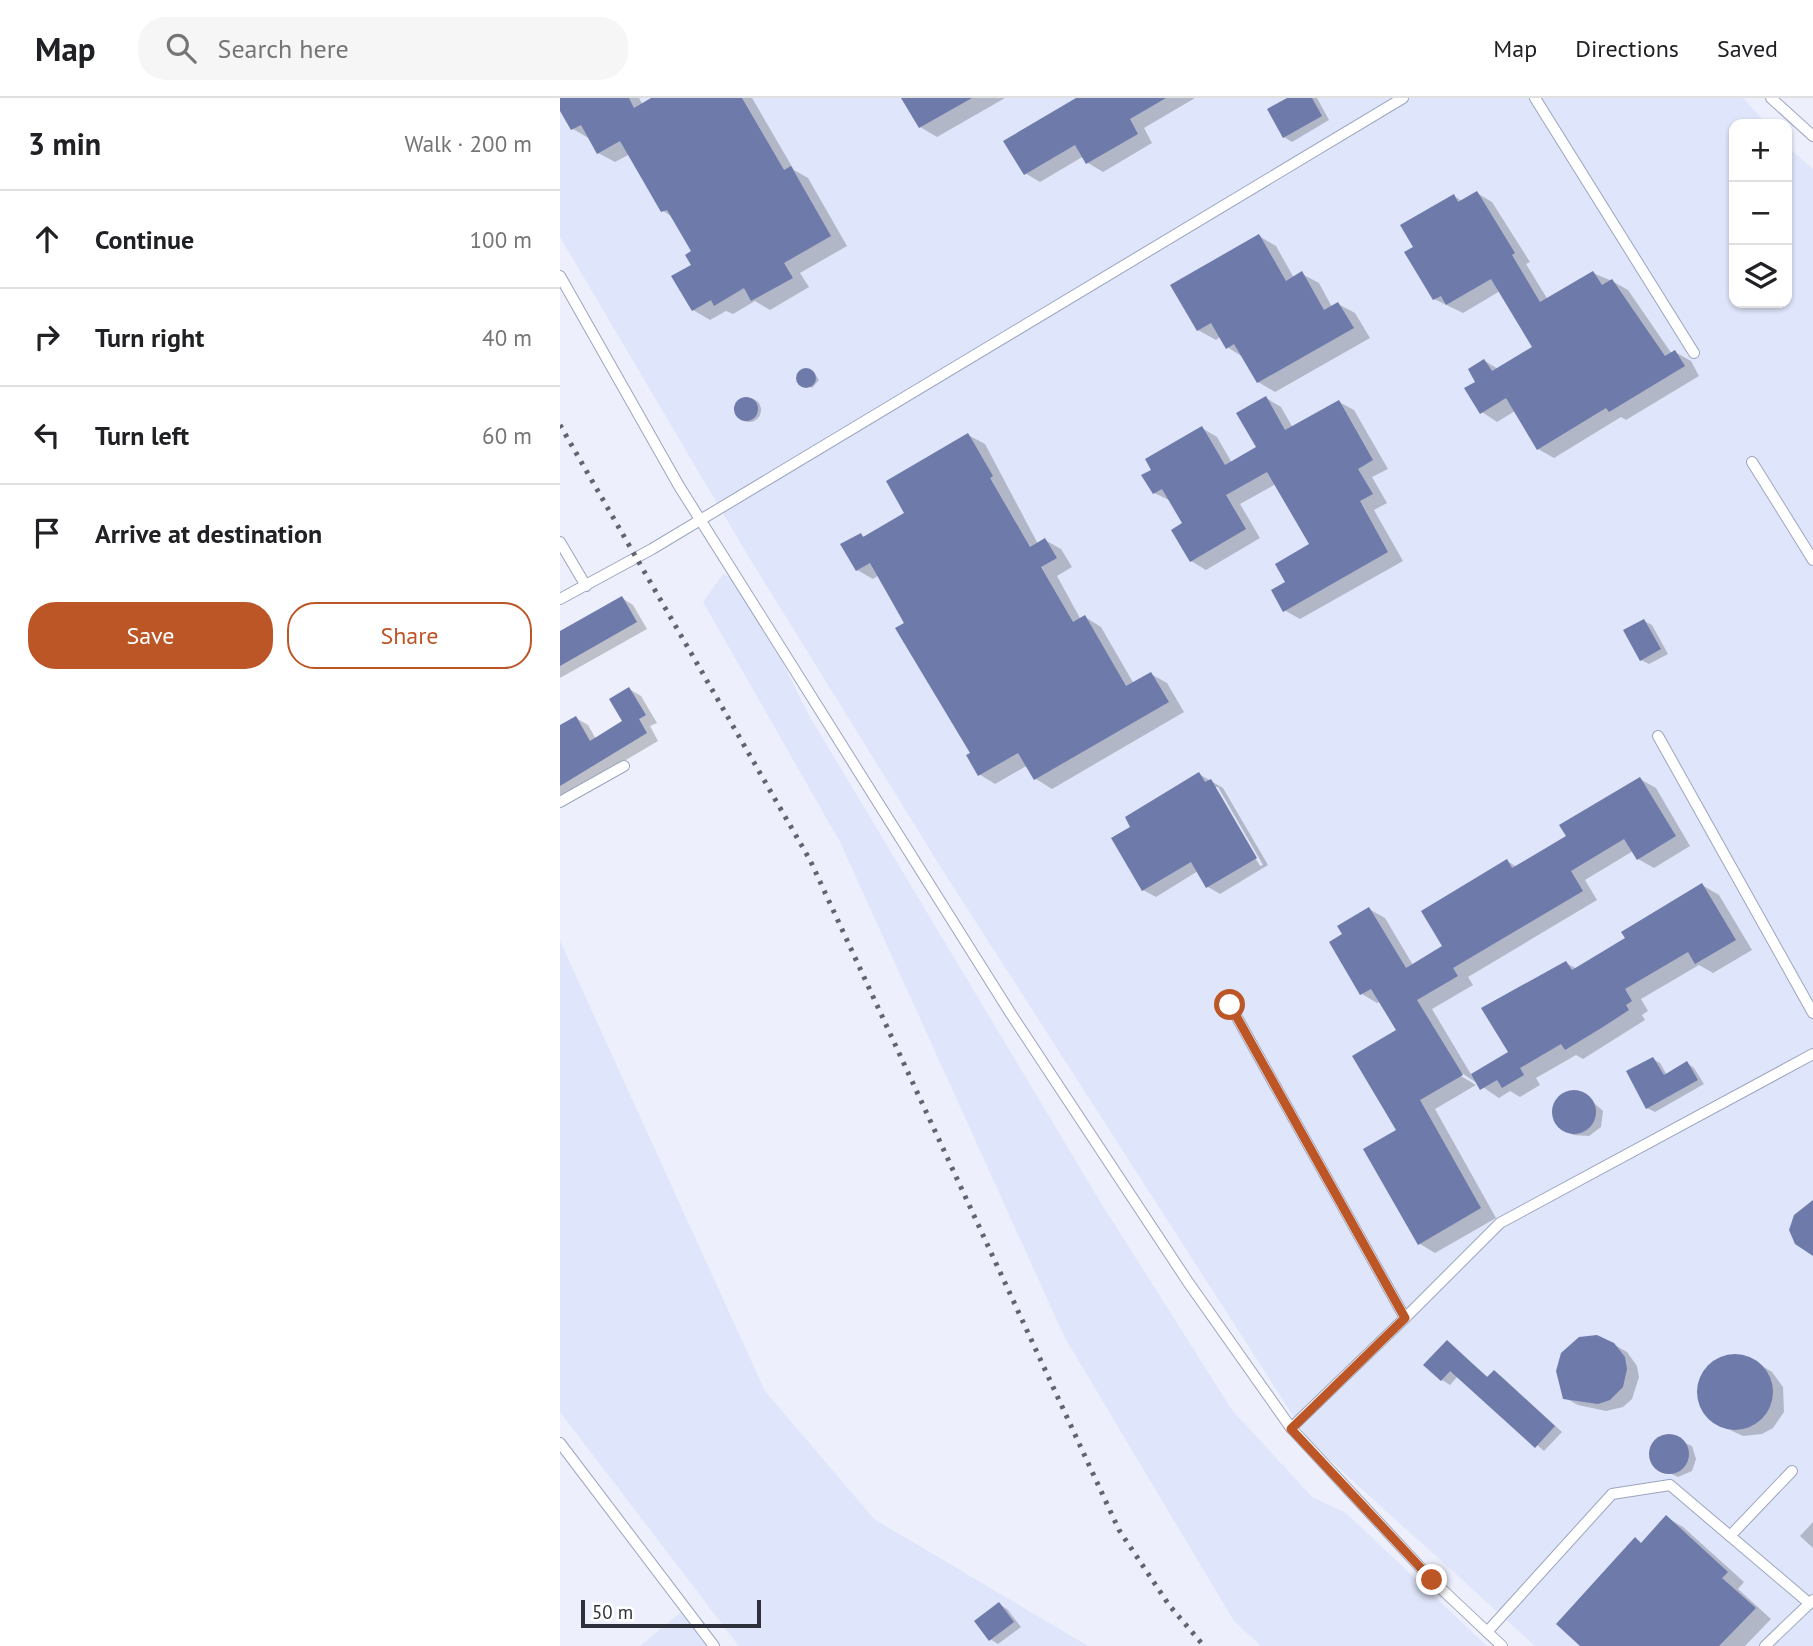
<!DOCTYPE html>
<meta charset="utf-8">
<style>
:root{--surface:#fff;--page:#f6f6f6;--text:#202124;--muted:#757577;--line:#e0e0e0;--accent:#bc5627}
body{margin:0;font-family:"PT Sans",sans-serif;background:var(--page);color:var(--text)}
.controls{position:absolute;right:21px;top:21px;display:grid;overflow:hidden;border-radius:14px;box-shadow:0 2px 5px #0004}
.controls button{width:63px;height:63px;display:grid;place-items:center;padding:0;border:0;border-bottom:2px solid var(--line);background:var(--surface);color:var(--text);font:35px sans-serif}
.scale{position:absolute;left:21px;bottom:18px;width:180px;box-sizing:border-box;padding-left:7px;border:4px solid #2e313c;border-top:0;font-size:19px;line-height:24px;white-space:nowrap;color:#2e313c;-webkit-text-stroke:5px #fff;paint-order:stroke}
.stop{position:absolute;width:21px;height:21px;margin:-16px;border:5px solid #bc5627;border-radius:50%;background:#fff}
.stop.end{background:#bc5627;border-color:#fff;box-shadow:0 2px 7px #0008}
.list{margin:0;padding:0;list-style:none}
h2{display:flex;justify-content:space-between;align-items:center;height:91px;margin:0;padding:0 28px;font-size:30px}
h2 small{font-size:23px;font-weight:400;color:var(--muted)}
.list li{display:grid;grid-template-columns:46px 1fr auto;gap:21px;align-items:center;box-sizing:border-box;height:98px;padding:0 28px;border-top:2px solid var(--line)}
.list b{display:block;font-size:26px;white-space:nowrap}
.list em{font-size:23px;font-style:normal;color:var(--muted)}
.actions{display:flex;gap:14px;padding:21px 28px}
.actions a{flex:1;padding:16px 0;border:2px solid var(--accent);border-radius:28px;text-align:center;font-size:24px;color:var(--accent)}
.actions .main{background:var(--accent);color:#fff}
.icon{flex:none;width:38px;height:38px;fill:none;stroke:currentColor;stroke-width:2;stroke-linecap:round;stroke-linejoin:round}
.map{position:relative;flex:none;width:1253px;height:1548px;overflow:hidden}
header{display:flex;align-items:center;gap:42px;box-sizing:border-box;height:98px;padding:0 35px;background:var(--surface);border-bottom:2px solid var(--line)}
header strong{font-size:33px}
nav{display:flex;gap:38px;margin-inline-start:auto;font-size:24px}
.search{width:490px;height:63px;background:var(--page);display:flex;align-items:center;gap:18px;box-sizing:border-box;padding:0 24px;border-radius:28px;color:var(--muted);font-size:26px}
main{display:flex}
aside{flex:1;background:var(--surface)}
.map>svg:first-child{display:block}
</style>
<header>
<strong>Map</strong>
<div class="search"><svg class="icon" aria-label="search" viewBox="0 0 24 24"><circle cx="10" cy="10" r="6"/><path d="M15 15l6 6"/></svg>Search here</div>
<nav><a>Map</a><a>Directions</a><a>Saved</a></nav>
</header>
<main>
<aside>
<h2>3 min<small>Walk · 200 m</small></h2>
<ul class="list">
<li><svg class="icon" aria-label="ahead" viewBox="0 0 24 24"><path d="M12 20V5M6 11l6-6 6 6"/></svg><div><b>Continue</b></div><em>100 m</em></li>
<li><svg class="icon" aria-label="right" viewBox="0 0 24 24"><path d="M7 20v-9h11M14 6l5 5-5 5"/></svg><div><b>Turn right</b></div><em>40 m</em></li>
<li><svg class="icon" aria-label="left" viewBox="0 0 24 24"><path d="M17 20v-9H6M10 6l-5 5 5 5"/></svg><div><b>Turn left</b></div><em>60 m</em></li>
<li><svg class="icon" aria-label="arrive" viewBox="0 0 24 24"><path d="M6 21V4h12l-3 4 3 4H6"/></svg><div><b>Arrive at destination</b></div></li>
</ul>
<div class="actions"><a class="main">Save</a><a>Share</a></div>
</aside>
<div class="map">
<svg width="1253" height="1548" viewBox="0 0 1253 1548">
<rect width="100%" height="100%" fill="#edf0fc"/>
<g fill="#dfe5fa">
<path d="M 0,0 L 1183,0 L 1207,26 L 1174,26 L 1174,205 L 1227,205 L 1227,48 L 1253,71 L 1253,1548 L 975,1548 L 750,1344 L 385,776 L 187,456 L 0,139 Z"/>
<path d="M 163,476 L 183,484 L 247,614 L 541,1105 L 672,1312 L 752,1399 L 786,1415 L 927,1548 L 701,1548 L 674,1523 L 505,1240 L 280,744 L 143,504 Z"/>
<path d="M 0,843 L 205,1293 L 314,1421 L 528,1548 L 179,1548 L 0,1314 Z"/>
<path d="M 126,1510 L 154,1548 L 80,1548 Z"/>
</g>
<g fill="#0003" fill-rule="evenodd">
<path d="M 0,0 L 79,0 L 83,7 L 94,0 L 192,0 L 234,72 L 248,80 L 287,148 L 240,175 L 249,189 L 210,212 L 195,203 L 173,216 L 166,213 L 150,222 L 133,212 L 133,154 L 113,119 L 103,113 L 70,56 L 55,64 L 38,55 L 30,41 L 13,31 L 0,9 Z"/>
<path d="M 343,0 L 445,0 L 377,39 L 360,29 Z"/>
<path d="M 520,0 L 635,0 L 584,30 L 592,45 L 543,74 L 528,65 L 524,58 L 480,84 L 465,75 Z"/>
<path d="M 730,0 L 757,0 L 769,22 L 732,44 L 724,39 Z"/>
<path d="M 917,95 L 932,104 L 970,164 L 966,166 L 988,202 L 1033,175 L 1052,183 L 1068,192 L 1112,256 L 1115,254 L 1131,263 L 1139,278 L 1066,322 L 1061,319 L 994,360 L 978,351 L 955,313 L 937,324 L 922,314 L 917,284 L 925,263 L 938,271 L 974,250 L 940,193 L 903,215 L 874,201 L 855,150 L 894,98 L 902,103 Z"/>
<path d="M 699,138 L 716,148 L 734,180 L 742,176 L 759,185 L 772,209 L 778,206 L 795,215 L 810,240 L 715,294 L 698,284 L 683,259 L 667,249 L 661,238 L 656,242 L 638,232 Z"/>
<path d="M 245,272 L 255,276 L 259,282 L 252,290 L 237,281 Z"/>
<path d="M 706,300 L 721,309 L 733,330 L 779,304 L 794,312 L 828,371 L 812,379 L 827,405 L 814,412 L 843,463 L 740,521 L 724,512 L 727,484 L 751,447 L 716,386 L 680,406 L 700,440 L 646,472 L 631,463 L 624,426 L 611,403 L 594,395 L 593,372 L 642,330 L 657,339 L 672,365 L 699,350 Z"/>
<circle cx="189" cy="312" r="12"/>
<path d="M 408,337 L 425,346 L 478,446 L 485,442 L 501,451 L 512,469 L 497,478 L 521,522 L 525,519 L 541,529 L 574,586 L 591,576 L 607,585 L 624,614 L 492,691 L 476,681 L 468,667 L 435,686 L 419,676 L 412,656 L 319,477 L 313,481 L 297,472 L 301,437 L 306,440 L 346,416 Z"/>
<path d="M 62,500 L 73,507 L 87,531 L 0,580 L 0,535 Z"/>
<path d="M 1084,523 L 1092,527 L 1108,556 L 1089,566 L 1081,562 Z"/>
<path d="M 69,591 L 81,598 L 97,625 L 90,628 L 98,643 L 0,701 L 0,630 L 16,620 L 28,627 L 36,641 L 64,623 Z"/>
<path d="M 639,676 L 663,690 L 708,767 L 660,796 L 648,789 L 638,773 L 596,799 L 583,792 L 573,729 ZM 654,689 L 658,689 L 703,767 L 700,768 Z"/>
<path d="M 1080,681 L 1096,690 L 1130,748 L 1094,770 L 1078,761 L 1073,753 L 1025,782 L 1037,802 L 908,879 L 913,887 L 872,911 L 912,978 L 950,955 L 1006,865 L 1017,871 L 1067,841 L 1142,787 L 1159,797 L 1192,852 L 1153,875 L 1139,867 L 1081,901 L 1088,913 L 1082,917 L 1085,922 L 1023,961 L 1016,957 L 976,980 L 980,987 L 960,999 L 950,993 L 939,1000 L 896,971 L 894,974 L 916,987 L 875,1011 L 936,1120 L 875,1155 L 860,1146 L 838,1033 L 838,933 L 821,903 L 817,905 L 802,896 L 784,837 L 809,811 L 825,820 L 853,867 L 885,849 L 947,763 L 957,769 L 1008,739 Z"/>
<path d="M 1093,961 L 1100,965 L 1107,977 L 1127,965 L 1134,970 L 1144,986 L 1095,1014 L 1087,1010 Z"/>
<path d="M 1007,994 L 1024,996 L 1043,1013 L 1041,1029 L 1029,1038 L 1013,1037 L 994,1020 L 996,1004 Z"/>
<path d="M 887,1244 L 929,1280 L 934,1274 L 942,1279 L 1002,1334 L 984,1353 L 898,1278 L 890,1287 L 882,1282 Z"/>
<path d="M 1053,1246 L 1067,1254 L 1077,1268 L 1079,1279 L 1072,1301 L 1063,1309 L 1046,1313 L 1018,1307 L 1005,1300 Z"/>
<path d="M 1188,1259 L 1212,1274 L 1223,1289 L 1224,1314 L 1213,1330 L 1202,1336 L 1183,1338 L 1157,1326 L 1141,1307 L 1140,1281 L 1147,1270 L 1162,1260 Z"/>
<path d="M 1108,1338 L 1132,1348 L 1136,1361 L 1132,1373 L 1118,1379 L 1095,1368 L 1091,1356 L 1097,1342 Z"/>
<path d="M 1106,1419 L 1123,1429 L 1184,1484 L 1178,1491 L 1211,1521 L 1185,1548 L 1023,1548 L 1082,1446 Z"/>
<path d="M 1253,1424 L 1253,1450 L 1240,1438 Z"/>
<path d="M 439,1506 L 447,1511 L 461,1529 L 438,1546 L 430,1541 Z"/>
</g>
<g fill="#6e7aaa">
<path d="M 0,0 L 69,0 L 74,10 L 91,0 L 182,0 L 224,72 L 231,68 L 271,138 L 224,165 L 233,180 L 191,203 L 184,190 L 154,208 L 151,202 L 132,213 L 111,178 L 131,167 L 125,157 L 131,153 L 107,112 L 101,114 L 60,43 L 37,56 L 21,27 L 11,32 L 0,13 Z"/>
<path d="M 341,0 L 412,0 L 359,30 Z"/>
<path d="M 516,0 L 606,0 L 570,21 L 578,36 L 526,66 L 515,47 L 464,77 L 443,43 Z"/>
<path d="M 727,0 L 752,0 L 762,18 L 723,40 L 707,11 Z"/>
<path d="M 917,93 L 955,155 L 952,157 L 980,204 L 1033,173 L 1042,187 L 1052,181 L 1105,258 L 1115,252 L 1125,268 L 1049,314 L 1046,310 L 977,352 L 946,300 L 920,316 L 904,290 L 915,284 L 908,271 L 924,261 L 932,273 L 972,249 L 931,181 L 886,207 L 881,198 L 873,202 L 844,154 L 853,149 L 840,127 L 894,96 L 898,104 Z"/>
<path d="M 699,136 L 726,183 L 742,173 L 764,212 L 778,204 L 794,230 L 697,285 L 674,246 L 666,251 L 651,225 L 637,233 L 610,187 Z"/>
<circle cx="246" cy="280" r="10"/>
<path d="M 706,298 L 725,332 L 779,302 L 813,362 L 798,371 L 813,396 L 800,403 L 828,454 L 723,514 L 711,492 L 725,484 L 715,466 L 749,446 L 707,374 L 666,397 L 686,431 L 630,464 L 611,432 L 622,425 L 602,391 L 593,396 L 581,377 L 591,372 L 585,361 L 642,328 L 665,367 L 696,349 L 676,315 Z"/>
<circle cx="186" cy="311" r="12"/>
<path d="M 408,335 L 433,378 L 430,380 L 470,449 L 485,440 L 497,460 L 481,469 L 513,524 L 525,517 L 566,588 L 591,574 L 609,604 L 474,682 L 458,655 L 418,678 L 406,657 L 410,655 L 335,530 L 344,525 L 310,465 L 296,473 L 280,446 L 301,435 L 303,439 L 344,415 L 326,383 Z"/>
<path d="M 62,498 L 77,524 L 0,568 L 0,533 Z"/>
<path d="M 1084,521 L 1101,551 L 1080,563 L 1063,532 Z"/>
<path d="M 69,589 L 86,617 L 79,621 L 87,635 L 0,688 L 0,627 L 16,618 L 30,643 L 62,623 L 49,601 Z"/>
<path d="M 639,674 L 645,684 L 651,681 L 697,760 L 646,790 L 631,764 L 582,793 L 551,740 L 570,729 L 565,719 Z"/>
<path d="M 1080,679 L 1116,738 L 1077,762 L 1064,741 L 1011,773 L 1023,793 L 893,870 L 898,878 L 857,902 L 903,977 L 860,1002 L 921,1110 L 858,1147 L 803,1051 L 836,1032 L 792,958 L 836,932 L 811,891 L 800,897 L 769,844 L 782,836 L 777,828 L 809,809 L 846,870 L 882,848 L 861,813 L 947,761 L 952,770 L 1006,738 L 999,727 Z"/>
<path d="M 1142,785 L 1176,842 L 1135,866 L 1128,854 L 1065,891 L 1072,903 L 1066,907 L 1069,912 L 1043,929 L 1005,952 L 1001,946 L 960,970 L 964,977 L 942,990 L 937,982 L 920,992 L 911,976 L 948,954 L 921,910 L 1006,863 L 1012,872 L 1065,840 L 1061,834 Z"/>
<path d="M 1093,959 L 1104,977 L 1127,963 L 1138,982 L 1086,1011 L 1066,973 Z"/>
<circle cx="1014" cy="1014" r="22"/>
<path d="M 1253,1102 L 1253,1158 L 1235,1146 L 1229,1132 L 1234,1117 Z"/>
<path d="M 1037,1237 L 1054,1245 L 1065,1259 L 1067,1271 L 1063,1289 L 1050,1302 L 1038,1306 L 1003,1301 L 996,1273 L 1001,1255 L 1019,1239 Z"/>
<path d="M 887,1242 L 927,1279 L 934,1272 L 995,1328 L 975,1350 L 890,1273 L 881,1283 L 863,1267 Z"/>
<circle cx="1175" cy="1294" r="38"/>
<circle cx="1109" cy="1356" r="20"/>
<path d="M 1106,1417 L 1168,1474 L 1162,1480 L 1196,1510 L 1159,1548 L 1020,1548 L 996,1526 L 1075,1439 L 1081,1445 Z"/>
<path d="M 439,1504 L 454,1524 L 429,1543 L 414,1523 Z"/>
</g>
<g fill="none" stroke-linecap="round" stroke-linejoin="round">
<defs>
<g id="lane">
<path d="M 975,0 L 1134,255"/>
<path d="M 1211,0 L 1253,38"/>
<path d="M 0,178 L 119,388 L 451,916 L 628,1184 L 731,1330 L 872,1482 L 942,1548"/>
<path d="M 1192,364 L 1253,462"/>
<path d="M 0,444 L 26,488"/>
<path d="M 0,501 L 92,451 L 843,0"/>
<path d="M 1098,638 L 1253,915"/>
<path d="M 0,704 L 64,668"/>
<path d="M 670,907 L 845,1220 L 731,1330"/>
<path d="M 845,1220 L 940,1125 L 1253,956"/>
<path d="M 0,1345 L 154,1548"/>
<path d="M 1170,1438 L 1232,1373"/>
<path d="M 927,1534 L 1052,1396 L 1110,1387 L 1249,1505"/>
<path d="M 1205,1548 L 1253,1502"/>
</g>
</defs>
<use href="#lane" stroke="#9ca4bf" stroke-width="12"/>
<use href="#lane" stroke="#fff" stroke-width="10"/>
<path stroke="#616470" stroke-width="5" stroke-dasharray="3.5 7" stroke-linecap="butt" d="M 0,327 L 250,762 L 559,1432 L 609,1507 L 644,1548"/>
</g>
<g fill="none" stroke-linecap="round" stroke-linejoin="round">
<path stroke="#bc5627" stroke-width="9" d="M 670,907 L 845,1220 L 731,1331 L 872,1482"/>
</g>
</svg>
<div class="controls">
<button>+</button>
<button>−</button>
<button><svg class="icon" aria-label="layers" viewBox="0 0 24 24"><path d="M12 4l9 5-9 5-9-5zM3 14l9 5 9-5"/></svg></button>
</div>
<div class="scale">50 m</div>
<div class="stop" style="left:670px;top:907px"></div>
<div class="stop end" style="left:872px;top:1482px"></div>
</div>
</main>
